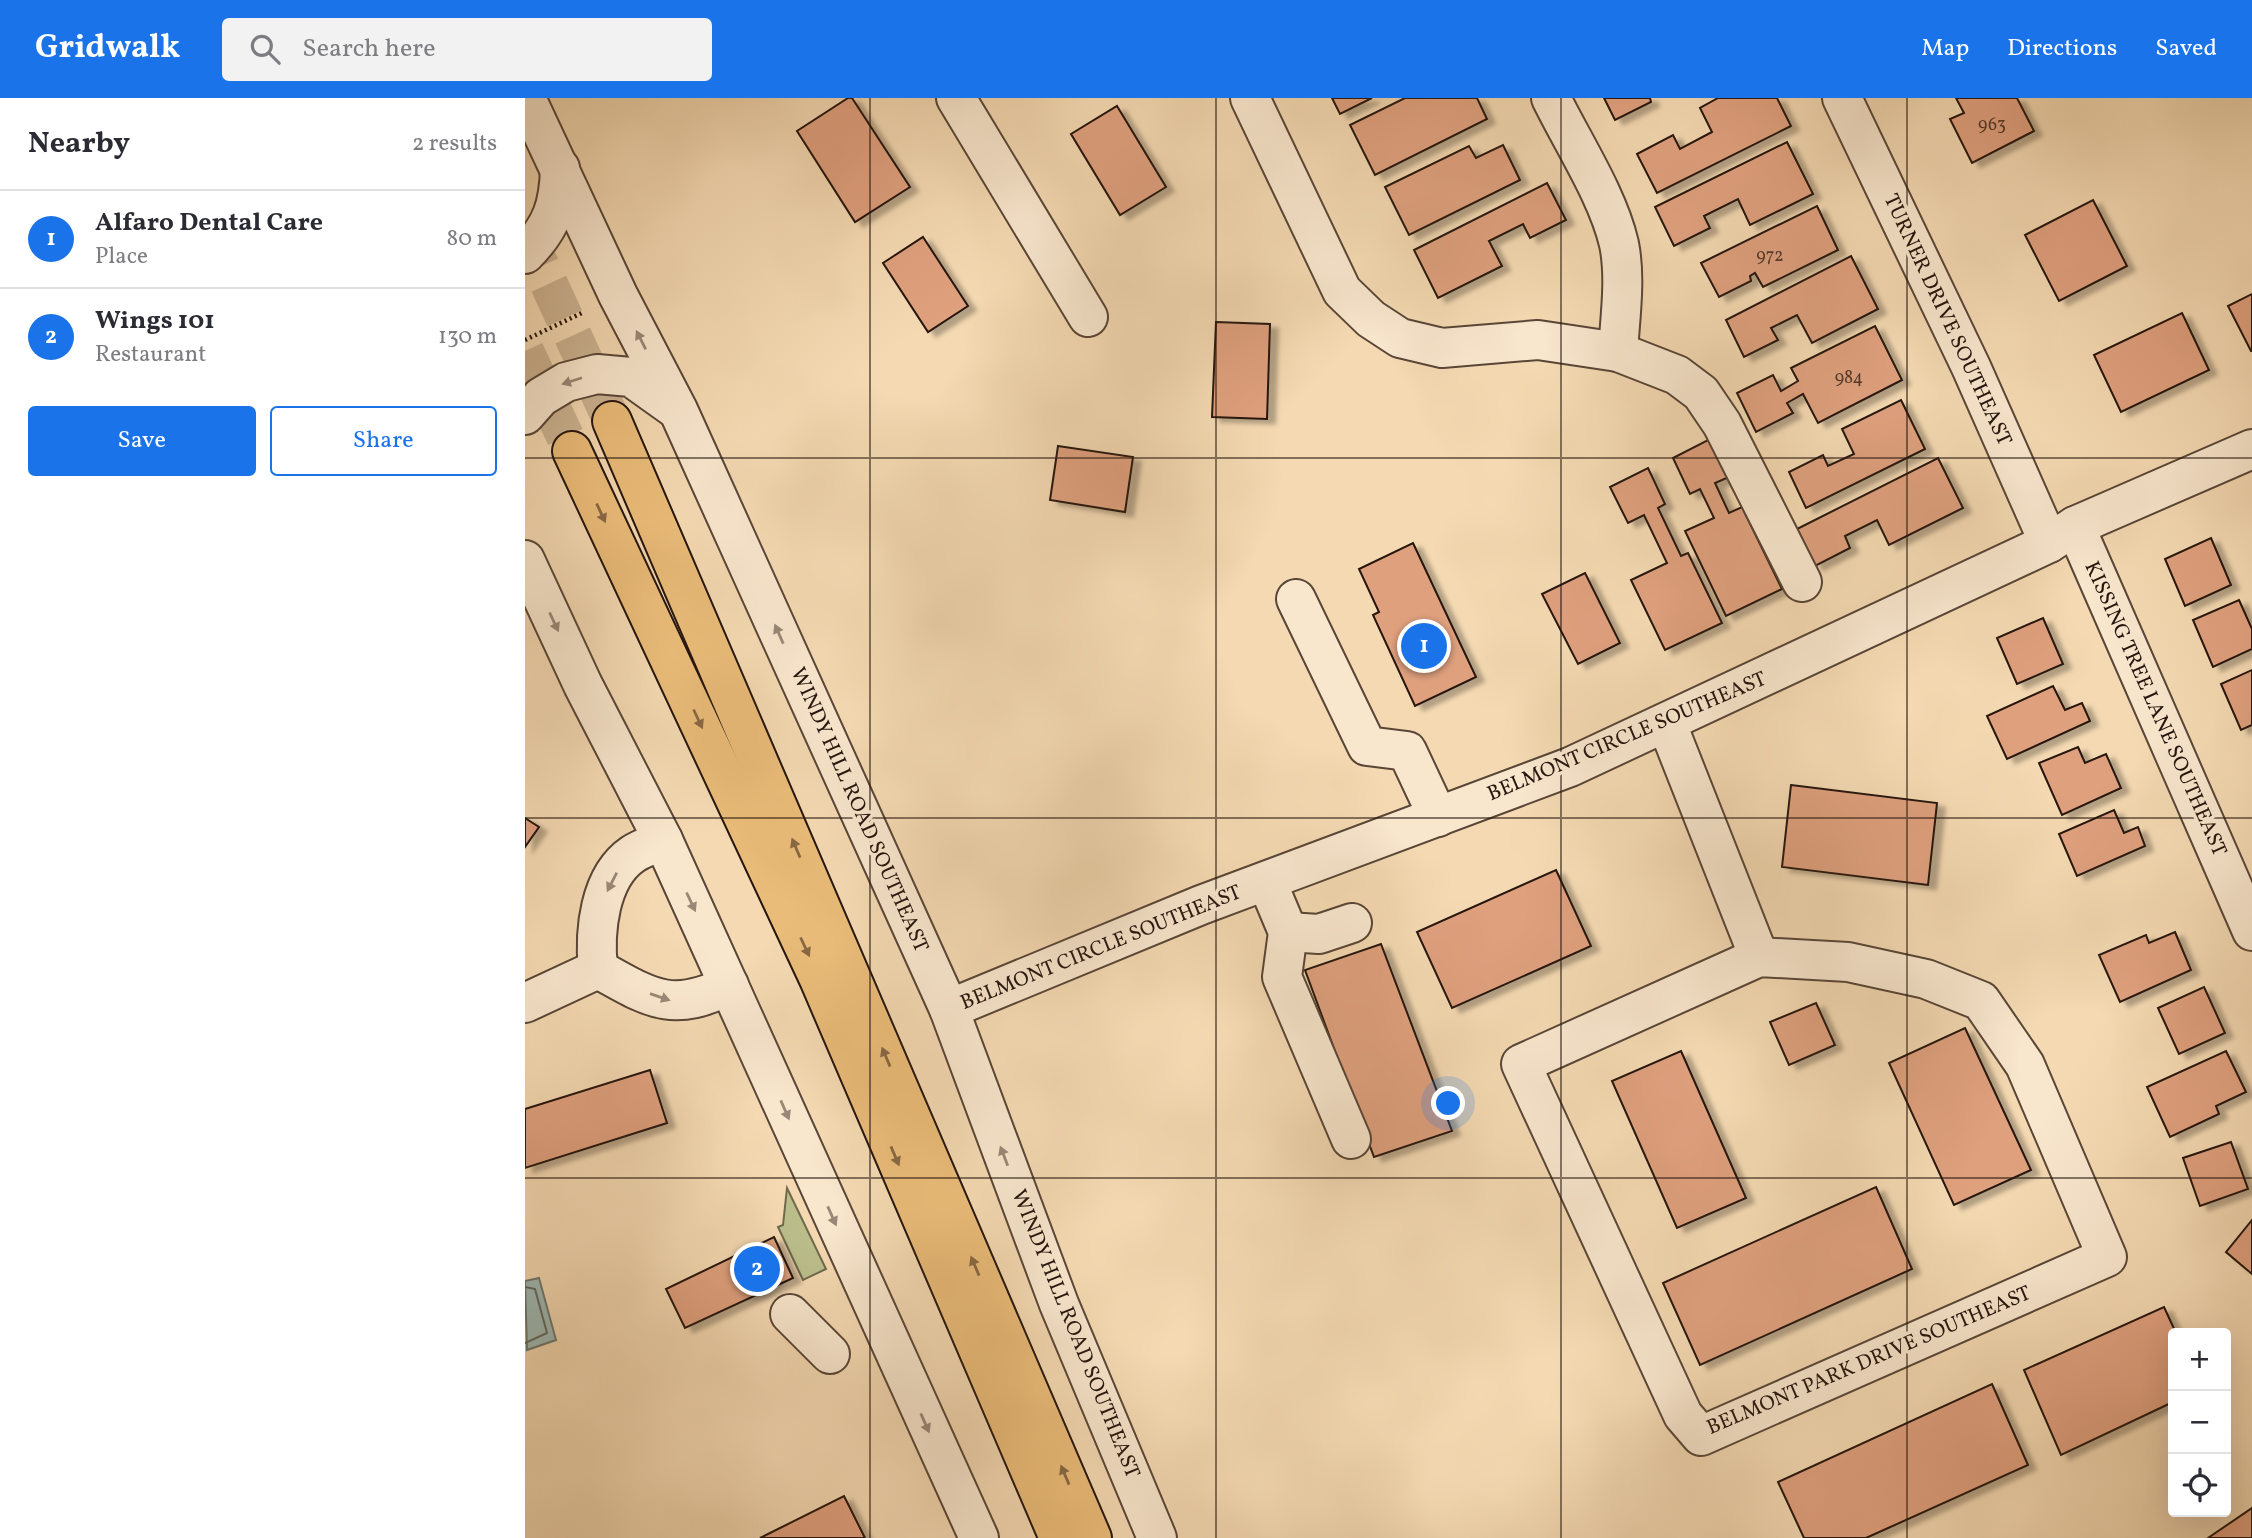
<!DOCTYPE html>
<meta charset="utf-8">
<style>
:root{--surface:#fff;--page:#f2f2f3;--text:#2b2b33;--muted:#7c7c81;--line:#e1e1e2;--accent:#1a73e8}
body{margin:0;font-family:Vollkorn,serif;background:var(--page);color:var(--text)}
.controls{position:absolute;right:21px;bottom:21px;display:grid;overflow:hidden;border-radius:7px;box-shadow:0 7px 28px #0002}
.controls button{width:63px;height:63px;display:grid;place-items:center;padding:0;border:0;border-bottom:2px solid var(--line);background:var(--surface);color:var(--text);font:35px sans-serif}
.you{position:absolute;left:924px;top:1006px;width:24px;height:24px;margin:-18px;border:5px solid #fff;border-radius:50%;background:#1a73e8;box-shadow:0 0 0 10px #1a73e833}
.badge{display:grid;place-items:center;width:46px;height:46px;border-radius:50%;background:var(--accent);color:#fff;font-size:23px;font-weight:700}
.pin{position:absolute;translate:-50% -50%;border:4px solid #fff;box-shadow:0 2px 7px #0006}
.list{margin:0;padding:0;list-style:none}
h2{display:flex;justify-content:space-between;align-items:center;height:91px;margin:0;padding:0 28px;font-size:30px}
h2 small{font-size:23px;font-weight:400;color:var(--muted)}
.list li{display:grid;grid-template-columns:46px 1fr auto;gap:21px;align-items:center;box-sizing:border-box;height:98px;padding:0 28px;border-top:2px solid var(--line)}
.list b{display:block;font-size:26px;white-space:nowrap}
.list p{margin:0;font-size:23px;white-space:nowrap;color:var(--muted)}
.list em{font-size:23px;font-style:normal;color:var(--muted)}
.actions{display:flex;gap:14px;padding:21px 28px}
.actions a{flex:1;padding:16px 0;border:2px solid var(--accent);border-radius:7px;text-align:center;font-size:24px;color:var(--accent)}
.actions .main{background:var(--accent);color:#fff}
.icon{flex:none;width:38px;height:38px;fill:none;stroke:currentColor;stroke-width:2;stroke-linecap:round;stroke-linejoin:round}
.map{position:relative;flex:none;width:1727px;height:1440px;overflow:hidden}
header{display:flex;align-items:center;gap:42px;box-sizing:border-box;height:98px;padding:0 35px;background:var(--accent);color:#fff}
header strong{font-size:33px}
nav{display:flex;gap:38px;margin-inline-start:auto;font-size:24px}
.search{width:490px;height:63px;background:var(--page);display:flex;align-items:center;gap:18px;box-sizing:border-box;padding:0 24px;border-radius:7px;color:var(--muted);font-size:26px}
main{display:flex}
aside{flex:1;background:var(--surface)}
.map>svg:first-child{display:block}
</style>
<header>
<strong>Gridwalk</strong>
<div class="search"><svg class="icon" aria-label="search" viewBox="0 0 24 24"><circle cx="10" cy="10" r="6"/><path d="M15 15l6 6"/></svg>Search here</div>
<nav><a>Map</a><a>Directions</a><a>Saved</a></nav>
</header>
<main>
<aside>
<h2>Nearby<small>2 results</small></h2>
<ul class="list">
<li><span class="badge">1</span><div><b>Alfaro Dental Care</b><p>Place</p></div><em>80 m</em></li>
<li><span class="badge">2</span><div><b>Wings 101</b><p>Restaurant</p></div><em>130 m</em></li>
</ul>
<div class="actions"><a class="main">Save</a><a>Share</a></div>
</aside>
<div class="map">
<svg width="1727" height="1440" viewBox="0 0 1727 1440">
<defs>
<filter id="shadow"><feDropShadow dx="8" dy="4.5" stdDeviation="2" flood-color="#0004"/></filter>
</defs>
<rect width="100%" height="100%" fill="#f4d9b2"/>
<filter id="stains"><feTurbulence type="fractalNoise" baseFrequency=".00286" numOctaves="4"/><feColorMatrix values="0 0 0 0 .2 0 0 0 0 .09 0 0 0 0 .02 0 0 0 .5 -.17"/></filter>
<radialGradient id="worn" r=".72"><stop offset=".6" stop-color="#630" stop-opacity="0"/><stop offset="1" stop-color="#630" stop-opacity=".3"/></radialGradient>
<path fill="#bbbf8c" stroke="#706a4d" stroke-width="2" d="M 262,1090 L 301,1171 L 278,1182 L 253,1129 L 258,1127 Z"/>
<path fill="#9eb9b4" stroke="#6e7772" stroke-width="2" d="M 14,1180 L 31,1242 L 2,1252 L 0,1183 Z"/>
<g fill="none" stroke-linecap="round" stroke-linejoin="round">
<path stroke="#626761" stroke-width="2" d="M 0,1189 L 10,1191 L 22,1235 L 0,1245"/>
</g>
<g fill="#dfa07e" stroke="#25150e" stroke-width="2" filter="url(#shadow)">
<path d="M 323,0 L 327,0 L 385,89 L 330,124 L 272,33 Z"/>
<path d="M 807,0 L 847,0 L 815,16 Z"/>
<path d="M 880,0 L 952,0 L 962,21 L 850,77 L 825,27 Z"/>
<path d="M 1079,0 L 1125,0 L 1126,4 L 1090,22 Z"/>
<path d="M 1193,0 L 1252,0 L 1266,28 L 1132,95 L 1112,56 L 1148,37 L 1155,51 L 1187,34 L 1175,10 Z"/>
<path d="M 1431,0 L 1492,0 L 1509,33 L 1447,65 L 1425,21 L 1439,15 Z"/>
<path d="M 592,8 L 641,89 L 595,117 L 546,36 Z"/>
<path d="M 1262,44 L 1288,96 L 1225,127 L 1213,101 L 1179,118 L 1185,130 L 1149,148 L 1130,109 Z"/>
<path d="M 978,47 L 995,82 L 884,137 L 860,89 L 944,48 L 951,60 Z"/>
<path d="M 1022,85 L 1041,122 L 1005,140 L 998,126 L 964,143 L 977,168 L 913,200 L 889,152 Z"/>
<path d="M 1568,102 L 1602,168 L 1534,203 L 1500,137 Z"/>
<path d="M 1292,108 L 1313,152 L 1238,189 L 1230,175 L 1225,178 L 1226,183 L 1194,199 L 1176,165 Z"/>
<path d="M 398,139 L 443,208 L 403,234 L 358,165 Z"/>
<path d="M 1326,158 L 1353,211 L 1287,245 L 1272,217 L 1246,230 L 1253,242 L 1219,259 L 1201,222 Z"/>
<path d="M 1727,196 L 1727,253 L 1726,253 L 1703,208 Z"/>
<path d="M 1657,215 L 1684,272 L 1596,314 L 1569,257 Z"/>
<path d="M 691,224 L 745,226 L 742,321 L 687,319 Z"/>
<path d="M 1350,228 L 1377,282 L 1293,325 L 1278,296 L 1262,305 L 1268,315 L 1231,334 L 1212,295 L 1248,277 L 1256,293 L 1273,283 L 1266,270 Z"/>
<path d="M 1376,302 L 1400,351 L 1281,410 L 1264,374 L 1298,357 L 1303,368 L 1329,356 L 1317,331 Z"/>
<path d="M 1185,341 L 1204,379 L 1190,385 L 1204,415 L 1217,409 L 1257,491 L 1201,518 L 1160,433 L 1189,420 L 1175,391 L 1165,396 L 1148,360 Z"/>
<path d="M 533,348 L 608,359 L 600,414 L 525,402 Z"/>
<path d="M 1413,360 L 1438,410 L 1364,447 L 1352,422 L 1320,438 L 1325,450 L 1290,468 L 1272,431 Z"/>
<path d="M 1123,370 L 1140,406 L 1133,410 L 1156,458 L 1163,455 L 1197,525 L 1140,552 L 1106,482 L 1142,465 L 1119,417 L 1103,425 L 1085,389 Z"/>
<path d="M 1686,440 L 1706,487 L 1660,508 L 1640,461 Z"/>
<path d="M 888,445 L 951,579 L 890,608 L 848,517 L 854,514 L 834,471 Z"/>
<path d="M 1060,475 L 1095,545 L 1053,566 L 1017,496 Z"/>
<path d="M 1714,502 L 1727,531 L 1727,551 L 1688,569 L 1668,522 Z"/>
<path d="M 1518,520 L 1538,566 L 1492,586 L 1472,540 Z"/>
<path d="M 1727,572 L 1727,627 L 1716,632 L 1696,586 Z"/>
<path d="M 1528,588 L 1540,612 L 1557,605 L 1565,623 L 1482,661 L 1462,618 Z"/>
<path d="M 1553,649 L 1560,665 L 1581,656 L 1596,690 L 1537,717 L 1514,665 Z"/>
<path d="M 1266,687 L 1412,705 L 1403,787 L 1257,769 Z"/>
<path d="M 1589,712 L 1599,735 L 1613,729 L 1620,748 L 1552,778 L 1534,736 Z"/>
<path d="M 0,720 L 14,729 L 0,749 Z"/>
<path d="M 1031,772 L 1066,848 L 927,910 L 892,834 Z"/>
<path d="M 1650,834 L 1666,872 L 1595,904 L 1574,857 L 1621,837 L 1624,845 Z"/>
<path d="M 856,846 L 927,1033 L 849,1059 L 780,872 Z"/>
<path d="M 1679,889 L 1700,935 L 1654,956 L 1633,910 Z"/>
<path d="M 1291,905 L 1310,947 L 1264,967 L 1245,924 Z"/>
<path d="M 1440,930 L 1506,1072 L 1429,1107 L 1364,965 Z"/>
<path d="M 1156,953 L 1221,1100 L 1152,1130 L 1087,983 Z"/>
<path d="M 1701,953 L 1721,994 L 1691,1008 L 1694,1016 L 1645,1039 L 1622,989 Z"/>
<path d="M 125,972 L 142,1025 L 0,1070 L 0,1011 Z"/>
<path d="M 1706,1044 L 1723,1091 L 1675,1108 L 1658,1060 Z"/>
<path d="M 1351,1089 L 1387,1171 L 1175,1267 L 1138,1185 Z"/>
<path d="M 1727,1122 L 1727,1176 L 1701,1154 Z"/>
<path d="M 249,1139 L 268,1180 L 160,1230 L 141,1191 Z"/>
<path d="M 1639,1209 L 1651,1235 L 1648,1235 L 1648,1304 L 1536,1357 L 1499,1272 Z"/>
<path d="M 1467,1286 L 1503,1367 L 1341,1440 L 1279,1440 L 1253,1384 Z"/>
<path d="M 319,1398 L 340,1440 L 235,1440 Z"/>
<path d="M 1727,1410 L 1727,1440 L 1683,1440 Z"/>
</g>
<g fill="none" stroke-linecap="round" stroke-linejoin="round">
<g stroke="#cbb291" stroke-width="38" stroke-dasharray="38 19" stroke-linecap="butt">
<path d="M 0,134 L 87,323"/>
<path d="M 0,253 L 47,353"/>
</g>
<defs>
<g id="minor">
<path d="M 1,0 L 93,197 L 153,312 L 424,911 L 534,1206 L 632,1440"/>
<path d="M 431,0 L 563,219"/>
<path d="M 725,0 L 817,193 L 846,221 L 875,240 L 917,250 L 1013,242 L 1093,254 L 1152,277 L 1176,295 L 1197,326 L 1277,484"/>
<path d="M 1026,0 C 1048,45 1083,98 1094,146 C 1101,180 1095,220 1093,254"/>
<path d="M 1317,0 L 1446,269 L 1524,445"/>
<path d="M 0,156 C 27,129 34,107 35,70"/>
<path d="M 0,317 L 16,299 L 41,284 L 72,276 L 106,279 L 148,309"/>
<path d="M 1550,428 L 1727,833"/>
<path d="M 0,462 L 58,587 L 138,742 L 454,1440"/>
<path d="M 771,501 L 842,648 L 882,653 L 913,719"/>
<path d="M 1142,626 L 1234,859"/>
<path d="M 742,784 L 763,834 L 757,879 L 826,1041"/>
<path d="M 763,834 L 794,836 L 827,825"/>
<path d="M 1234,859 L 1323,864 L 1401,881 L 1456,903 L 1500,967 L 1582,1159 L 1176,1338 L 1158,1317 L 996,966 Z"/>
<path d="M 73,871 C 69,834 74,779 108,756 C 117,750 128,747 138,742"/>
<path d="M 73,871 C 125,900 147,916 204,887"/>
<path d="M 0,905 L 73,871"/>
<path d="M 424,911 L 676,807 L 1045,669 L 1524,445 L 1550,428 L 1727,351"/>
<path d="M 265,1216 L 305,1256"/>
</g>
<g id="major">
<path d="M 87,323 L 567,1440"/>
<path d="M 47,353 L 294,881 L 534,1440"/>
</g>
</defs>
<use href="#minor" stroke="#594637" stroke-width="42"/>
<use href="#major" stroke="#25150e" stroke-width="42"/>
<path stroke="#25150e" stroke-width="4.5" stroke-dasharray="2 3.5" stroke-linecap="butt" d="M 0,242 L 59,214"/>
<use href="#minor" stroke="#f8e6cd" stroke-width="38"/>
<use href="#major" stroke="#eabc79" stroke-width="38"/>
</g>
<defs><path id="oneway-solid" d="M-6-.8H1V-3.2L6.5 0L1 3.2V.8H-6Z" transform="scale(1.75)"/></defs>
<g fill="#987">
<use href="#oneway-solid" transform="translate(116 242) rotate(-117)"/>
<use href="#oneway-solid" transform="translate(47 283) rotate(162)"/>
<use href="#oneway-solid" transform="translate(29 524) rotate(65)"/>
<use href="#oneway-solid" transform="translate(254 536) rotate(-114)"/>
<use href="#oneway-solid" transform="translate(87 784) rotate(117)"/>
<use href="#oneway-solid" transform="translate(166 804) rotate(65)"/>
<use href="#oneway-solid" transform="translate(135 899) rotate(19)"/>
<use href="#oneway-solid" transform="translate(260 1012) rotate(66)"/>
<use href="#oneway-solid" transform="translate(479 1058) rotate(-111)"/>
<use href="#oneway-solid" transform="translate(307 1118) rotate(66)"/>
<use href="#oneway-solid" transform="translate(400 1325) rotate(66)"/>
</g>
<g fill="#886844">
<use href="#oneway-solid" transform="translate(76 415) rotate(65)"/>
<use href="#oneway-solid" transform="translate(173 621) rotate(65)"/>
<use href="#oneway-solid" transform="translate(271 750) rotate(-113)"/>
<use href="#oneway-solid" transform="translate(280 849) rotate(65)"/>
<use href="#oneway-solid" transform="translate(361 959) rotate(-113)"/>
<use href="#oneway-solid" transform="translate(370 1058) rotate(67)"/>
<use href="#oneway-solid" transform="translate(450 1168) rotate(-113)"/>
<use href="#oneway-solid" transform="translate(540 1377) rotate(-113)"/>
</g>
<path fill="none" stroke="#25150e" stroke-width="2" stroke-opacity="0.55" d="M 345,0 L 345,1440M 691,0 L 691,1440M 1036,0 L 1036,1440M 1382,0 L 1382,1440M 0,360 L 1727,360M 0,720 L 1727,720M 0,1080 L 1727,1080"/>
<g text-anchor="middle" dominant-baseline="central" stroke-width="7" stroke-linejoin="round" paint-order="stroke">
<g font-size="18" fill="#54382a">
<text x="1467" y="27">963</text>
<text x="1245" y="158">972</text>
<text x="1324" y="280">984</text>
</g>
<g font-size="21" fill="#25150e" stroke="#f8e6cd">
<text transform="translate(1422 222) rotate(65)">TURNER DRIVE SOUTHEAST</text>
<text transform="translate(1630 611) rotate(66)">KISSING TREE LANE SOUTHEAST</text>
<text transform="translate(1102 639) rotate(-23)">BELMONT CIRCLE SOUTHEAST</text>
<text transform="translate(334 712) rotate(66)">WINDY HILL ROAD SOUTHEAST</text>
<text transform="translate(576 850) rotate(-22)">BELMONT CIRCLE SOUTHEAST</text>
<text transform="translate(550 1236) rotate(68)">WINDY HILL ROAD SOUTHEAST</text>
<text transform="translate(1344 1263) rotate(-23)">BELMONT PARK DRIVE SOUTHEAST</text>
</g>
</g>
<rect width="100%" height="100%" filter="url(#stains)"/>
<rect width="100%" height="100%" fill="url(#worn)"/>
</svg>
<div class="controls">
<button>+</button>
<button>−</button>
<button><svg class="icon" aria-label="locate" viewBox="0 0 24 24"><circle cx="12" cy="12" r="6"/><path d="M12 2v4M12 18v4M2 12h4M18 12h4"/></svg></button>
</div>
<div class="you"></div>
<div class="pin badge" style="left:899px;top:548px">1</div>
<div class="pin badge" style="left:232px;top:1171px">2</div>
</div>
</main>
